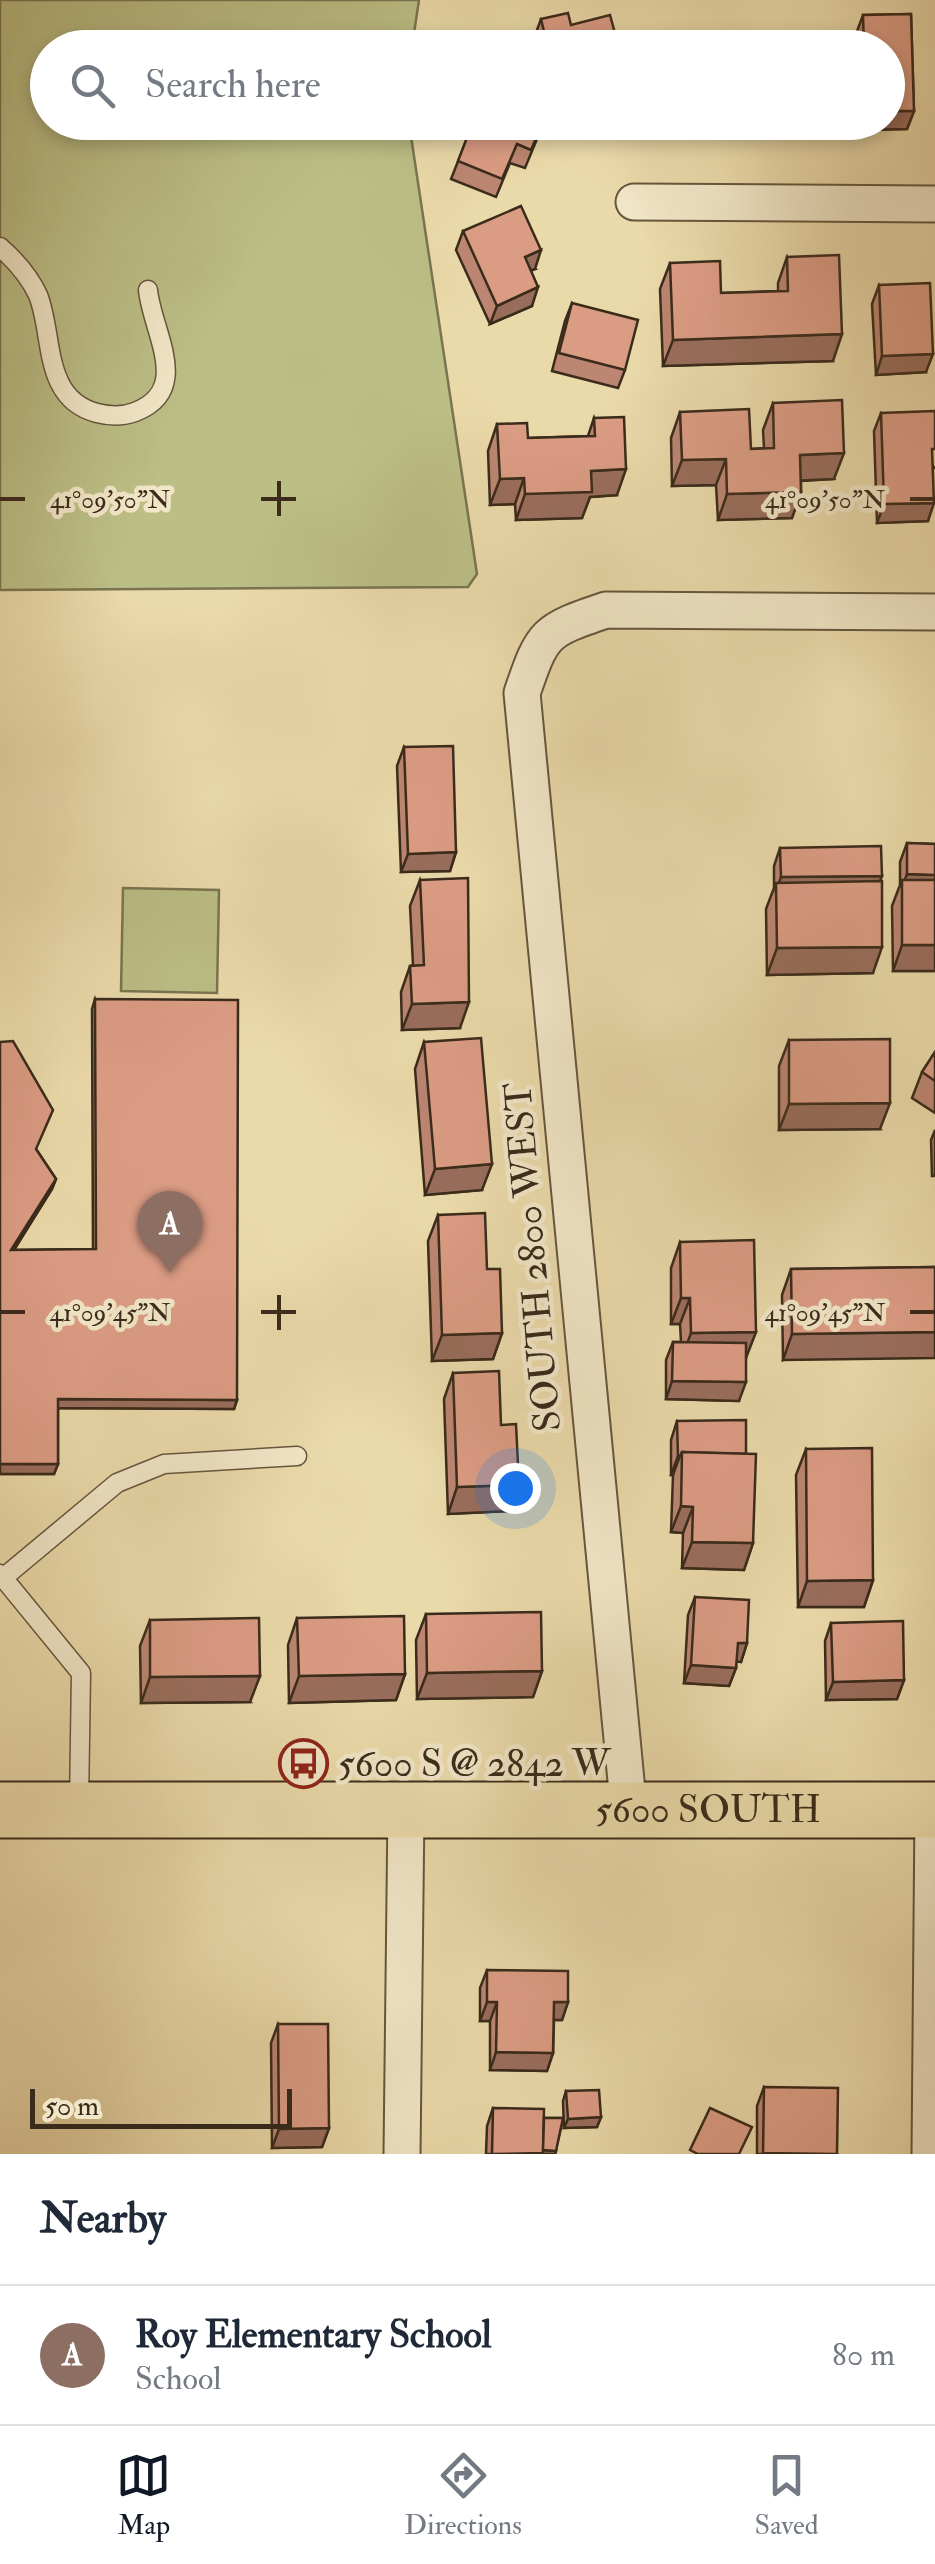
<!DOCTYPE html>
<meta charset="utf-8">
<style>
:root{--surface:#fff;--page:#f6f6f7;--text:#1f2937;--muted:#747a83;--line:#e0e1e3;--accent:#111827}
body{margin:0;font-family:"IM FELL Double Pica",serif;background:var(--page);color:var(--text)}
.scale{position:absolute;left:30px;bottom:25px;width:262px;box-sizing:border-box;padding-left:10px;border:5px solid #3a2b1b;border-top:0;font-size:28px;line-height:35px;white-space:nowrap;color:#3a2b1b;-webkit-text-stroke:8px #f1e6c7;paint-order:stroke}
.you{position:absolute;left:515px;top:1488px;width:35px;height:35px;margin:-25px;border:8px solid #fff;border-radius:50%;background:#1a73e8;box-shadow:0 0 0 15px #1a73e833}
.badge{display:grid;place-items:center;width:65px;height:65px;border-radius:50%;background:var(--accent);color:#fff;font-size:32px;font-weight:700}
.pin{position:absolute;translate:-50% -82px;filter:drop-shadow(0 2px 5px #0008)}
.pin::after{content:'';position:absolute;top:52px;width:35px;height:30px;background:inherit;clip-path:polygon(0 0,100% 0,50% 100%)}
.list{margin:0;padding:0;list-style:none}
h2{display:flex;justify-content:space-between;align-items:center;height:130px;margin:0;padding:0 40px;font-size:42px}
h2 small{font-size:32px;font-weight:400;color:var(--muted)}
.list li{display:grid;grid-template-columns:65px 1fr auto;gap:30px;align-items:center;box-sizing:border-box;height:140px;padding:0 40px;border-top:2px solid var(--line)}
.list b{display:block;font-size:38px;white-space:nowrap}
.list p{margin:0;font-size:32px;white-space:nowrap;color:var(--muted)}
.list em{font-size:32px;font-style:normal;color:var(--muted)}
.icon{flex:none;width:55px;height:55px;fill:none;stroke:currentColor;stroke-width:2;stroke-linecap:round;stroke-linejoin:round}
.map{position:relative;flex:none;width:935px;height:2154px;overflow:hidden}
.search{position:absolute;background:var(--surface);box-shadow:0 5px 15px #0003;left:30px;right:30px;top:30px;height:110px;display:flex;align-items:center;gap:25px;box-sizing:border-box;padding:0 35px;border-radius:55px;color:var(--muted);font-size:38px}
.sheet{height:270px;background:var(--surface)}
nav{display:flex;justify-content:space-around;align-items:center;box-sizing:border-box;height:140px;border-top:2px solid var(--line);background:var(--surface);font-size:28px;color:var(--muted)}
nav a{display:grid;justify-items:center;gap:5px}
nav .on{color:var(--accent)}
.map>svg:first-child{display:block}
</style>
<div class="map">
<svg width="935" height="2154" viewBox="0 0 935 2154">
<rect width="100%" height="100%" fill="#ead9a9"/>
<filter id="stains"><feTurbulence type="fractalNoise" baseFrequency=".002" numOctaves="4"/><feColorMatrix values="0 0 0 0 .2 0 0 0 0 .09 0 0 0 0 .02 0 0 0 .5 -.17"/></filter>
<radialGradient id="worn" r=".72"><stop offset=".6" stop-color="#630" stop-opacity="0"/><stop offset="1" stop-color="#630" stop-opacity=".3"/></radialGradient>
<g fill="#bbbe85" stroke="#7a7450" stroke-width="2.5">
<path d="M 0,0 L 419,0 L 412,47 L 48,48 L 48,122 L 409,123 L 477,574 L 468,587 L 0,590 Z"/>
<path d="M 123,888 L 219,890 L 217,993 L 121,991 Z"/>
</g>
<g fill="none" stroke-linecap="round" stroke-linejoin="round">
<defs>
<g id="service">
<path d="M 0,247 C 16,261 29,276 38,295 C 54,335 42,399 97,413 C 109,416 122,417 135,412 C 193,390 152,332 148,290"/>
<path d="M 0,1574 L 81,1673 L 79,1804"/>
<path d="M 3,1578 L 117,1483 L 164,1464 L 297,1456"/>
</g>
<g id="minor">
<path d="M 634,202 L 935,204"/>
<path d="M 629,1812 L 522,693 C 543,632 544,631 606,610 L 935,612"/>
<path d="M 402,2154 L 406,1810"/>
<path d="M 930,2154 L 933,1810"/>
</g>
<g id="primary">
<path id="s1" d="M 0,1810 L 935,1810"/>
</g>
</defs>
<use href="#service" stroke="#66563e" stroke-width="21"/>
<use href="#minor" stroke="#66563e" stroke-width="39"/>
<use href="#primary" stroke="#3a2b1b" stroke-width="59"/>
<use href="#service" stroke="#f1e6c7" stroke-width="18"/>
<use href="#minor" stroke="#f1e6c7" stroke-width="35"/>
<use href="#primary" stroke="#ead9a9" stroke-width="55"/>
</g>
<g fill="#bc8672" stroke="#3a2b1b" stroke-width="2.5">
<path d="M 911,14 L 914,111 L 907,129 L 859,130 L 859,122 L 888,122 L 888,48 L 856,48 L 856,34 L 863,15 Z"/>
<path d="M 541,19 L 571,25 L 619,48 L 536,48 L 534,38 Z"/>
<path d="M 465,122 L 544,122 L 525,168 L 510,163 L 496,197 L 451,179 L 470,131 L 463,128 Z"/>
<path d="M 463,231 L 535,269 L 531,270 L 532,306 L 490,324 L 456,250 Z"/>
<path d="M 787,257 L 833,361 L 663,366 L 660,289 L 670,263 L 721,293 L 778,291 L 778,283 Z"/>
<path d="M 879,285 L 926,372 L 876,375 L 872,304 Z"/>
<path d="M 572,303 L 625,370 L 618,388 L 552,371 L 565,321 Z"/>
<path d="M 773,403 L 834,479 L 801,481 L 801,492 L 792,518 L 718,520 L 716,485 L 672,486 L 671,438 L 680,412 L 751,449 L 764,448 L 763,430 Z"/>
<path d="M 881,413 L 935,468 L 933,468 L 928,521 L 877,523 L 874,431 Z"/>
<path d="M 594,418 L 617,495 L 590,497 L 582,518 L 516,520 L 515,504 L 490,505 L 488,451 L 497,424 L 528,438 L 588,436 Z"/>
<path d="M 404,747 L 456,852 L 450,871 L 401,872 L 397,766 Z"/>
<path d="M 907,843 L 935,844 L 935,971 L 893,971 L 892,906 L 900,885 L 900,862 Z"/>
<path d="M 780,848 L 880,881 L 873,973 L 767,975 L 766,909 L 774,888 L 774,866 Z"/>
<path d="M 420,880 L 460,1028 L 402,1030 L 401,992 L 410,966 L 413,965 L 410,906 Z"/>
<path d="M 95,999 L 237,1400 L 234,1409 L 58,1408 L 58,1464 L 54,1474 L 0,1474 L 0,1042 L 36,1149 L 56,1179 L 52,1189 L 14,1250 L 93,1249 L 92,1009 Z"/>
<path d="M 789,1040 L 880,1129 L 779,1130 L 779,1066 Z"/>
<path d="M 424,1042 L 482,1190 L 425,1195 L 415,1069 Z"/>
<path d="M 935,1052 L 935,1113 L 912,1098 L 922,1072 Z"/>
<path d="M 935,1130 L 935,1176 L 932,1176 L 931,1140 Z"/>
<path d="M 438,1215 L 502,1333 L 493,1359 L 432,1361 L 428,1241 Z"/>
<path d="M 680,1242 L 746,1358 L 739,1401 L 666,1399 L 666,1360 L 673,1342 L 681,1342 L 680,1324 L 671,1324 L 671,1268 Z"/>
<path d="M 935,1267 L 783,1360 L 782,1295 L 791,1269 Z"/>
<path d="M 453,1373 L 501,1425 L 509,1511 L 448,1514 L 444,1399 Z"/>
<path d="M 677,1421 L 746,1454 L 753,1543 L 744,1570 L 682,1568 L 683,1533 L 671,1532 L 673,1475 L 671,1475 L 671,1440 Z"/>
<path d="M 806,1449 L 873,1580 L 864,1607 L 798,1607 L 796,1475 Z"/>
<path d="M 695,1597 L 747,1643 L 741,1662 L 736,1661 L 736,1668 L 729,1686 L 684,1683 L 688,1615 Z"/>
<path d="M 426,1614 L 542,1671 L 533,1697 L 417,1699 L 416,1640 Z"/>
<path d="M 297,1618 L 405,1674 L 396,1700 L 289,1703 L 288,1645 Z"/>
<path d="M 150,1620 L 250,1702 L 141,1703 L 140,1646 Z"/>
<path d="M 831,1623 L 904,1680 L 897,1699 L 826,1700 L 825,1641 Z"/>
<path d="M 487,1970 L 568,2002 L 562,2020 L 554,2020 L 553,2053 L 547,2071 L 490,2070 L 490,2021 L 480,2021 L 480,1988 Z"/>
<path d="M 278,2024 L 329,2128 L 322,2147 L 272,2148 L 271,2043 Z"/>
<path d="M 764,2087 L 837,2154 L 757,2154 L 757,2106 Z"/>
<path d="M 566,2091 L 601,2117 L 597,2127 L 564,2128 L 563,2101 Z"/>
<path d="M 493,2108 L 544,2118 L 563,2118 L 555,2154 L 486,2154 L 487,2126 Z"/>
</g>
<g fill="#996d5c" stroke="#3a2b1b" stroke-width="2.5">
<path d="M 888,111 L 914,111 L 907,129 L 859,130 L 862,122 L 888,122 Z"/>
<path d="M 541,250 L 535,269 L 518,276 L 525,257 Z"/>
<path d="M 538,287 L 532,306 L 490,324 L 497,306 Z"/>
<path d="M 842,334 L 833,361 L 663,366 L 673,340 Z"/>
<path d="M 933,354 L 926,372 L 876,375 L 882,356 Z"/>
<path d="M 844,453 L 834,479 L 791,481 L 800,455 Z"/>
<path d="M 726,459 L 716,485 L 672,486 L 682,460 Z"/>
<path d="M 626,469 L 617,495 L 590,497 L 582,518 L 516,520 L 525,494 L 591,471 Z"/>
<path d="M 524,478 L 515,504 L 490,505 L 500,479 Z"/>
<path d="M 801,492 L 792,518 L 718,520 L 727,494 Z"/>
<path d="M 934,503 L 928,521 L 877,523 L 884,504 Z"/>
<path d="M 456,852 L 450,871 L 401,872 L 408,854 Z"/>
<path d="M 907,874 L 935,875 L 935,893 L 902,887 Z"/>
<path d="M 882,876 L 875,895 L 776,891 L 781,877 Z"/>
<path d="M 902,945 L 935,945 L 935,971 L 893,971 Z"/>
<path d="M 882,947 L 873,973 L 767,975 L 777,948 Z"/>
<path d="M 469,1002 L 460,1028 L 402,1030 L 412,1004 Z"/>
<path d="M 890,1103 L 880,1129 L 779,1130 L 789,1104 Z"/>
<path d="M 492,1164 L 482,1190 L 425,1195 L 435,1169 Z"/>
<path d="M 56,1179 L 52,1189 L 8,1259 L 11,1250 Z"/>
<path d="M 681,1298 L 690,1298 L 680,1324 L 671,1324 Z"/>
<path d="M 756,1332 L 746,1358 L 681,1360 L 691,1333 Z"/>
<path d="M 935,1332 L 935,1358 L 783,1360 L 792,1334 Z"/>
<path d="M 502,1333 L 493,1359 L 432,1361 L 442,1335 Z"/>
<path d="M 672,1381 L 746,1382 L 739,1401 L 666,1399 Z"/>
<path d="M 58,1399 L 237,1400 L 234,1409 L 54,1408 Z"/>
<path d="M 678,1456 L 680,1456 L 673,1475 L 671,1475 Z"/>
<path d="M 0,1464 L 58,1464 L 54,1474 L 0,1474 Z"/>
<path d="M 519,1485 L 509,1511 L 448,1514 L 457,1487 Z"/>
<path d="M 681,1506 L 693,1507 L 683,1533 L 671,1532 Z"/>
<path d="M 692,1542 L 753,1543 L 744,1570 L 682,1568 Z"/>
<path d="M 873,1580 L 864,1607 L 798,1607 L 807,1581 Z"/>
<path d="M 738,1643 L 747,1643 L 741,1662 L 731,1661 Z"/>
<path d="M 691,1665 L 736,1668 L 729,1686 L 684,1683 Z"/>
<path d="M 542,1671 L 533,1697 L 417,1699 L 427,1673 Z"/>
<path d="M 405,1674 L 396,1700 L 289,1703 L 299,1676 Z"/>
<path d="M 260,1676 L 250,1702 L 141,1703 L 150,1677 Z"/>
<path d="M 904,1680 L 897,1699 L 826,1700 L 833,1682 Z"/>
<path d="M 487,2002 L 497,2002 L 490,2021 L 480,2021 Z"/>
<path d="M 554,2002 L 568,2002 L 562,2020 L 547,2020 Z"/>
<path d="M 496,2052 L 553,2053 L 547,2071 L 490,2070 Z"/>
<path d="M 601,2117 L 597,2127 L 564,2128 L 568,2119 Z"/>
<path d="M 329,2128 L 322,2147 L 272,2148 L 279,2129 Z"/>
<path d="M 543,2150 L 556,2151 L 555,2154 L 535,2154 Z"/>
</g>
<g fill="#db9c84" stroke="#3a2b1b" stroke-width="2.5">
<path d="M 568,13 L 571,25 L 610,15 L 619,48 L 548,48 L 541,19 Z"/>
<path d="M 911,14 L 914,111 L 888,111 L 888,48 L 864,48 L 863,15 Z"/>
<path d="M 644,34 L 732,42 L 731,48 L 643,48 Z"/>
<path d="M 473,122 L 543,122 L 531,150 L 517,144 L 502,179 L 458,161 Z"/>
<path d="M 521,206 L 541,250 L 525,257 L 538,287 L 497,306 L 463,231 Z"/>
<path d="M 839,255 L 842,334 L 673,340 L 670,263 L 720,261 L 721,293 L 788,291 L 787,257 Z"/>
<path d="M 930,283 L 933,354 L 882,356 L 879,285 Z"/>
<path d="M 572,303 L 638,320 L 625,370 L 559,353 Z"/>
<path d="M 842,400 L 844,453 L 800,455 L 801,492 L 727,494 L 726,459 L 682,460 L 680,412 L 749,409 L 751,449 L 774,448 L 773,403 Z"/>
<path d="M 935,411 L 935,449 L 932,449 L 934,503 L 884,504 L 881,413 Z"/>
<path d="M 624,417 L 626,469 L 591,471 L 592,492 L 525,494 L 524,478 L 500,479 L 497,424 L 527,423 L 528,438 L 595,436 L 594,418 Z"/>
<path d="M 453,746 L 456,852 L 408,854 L 404,747 Z"/>
<path d="M 907,843 L 935,844 L 935,875 L 907,874 Z"/>
<path d="M 881,846 L 882,876 L 781,877 L 780,848 Z"/>
<path d="M 468,878 L 469,1002 L 412,1004 L 410,966 L 424,965 L 420,880 Z"/>
<rect x="902" y="880" width="33" height="65"/>
<path d="M 882,881 L 882,947 L 777,948 L 776,883 Z"/>
<path d="M 95,999 L 238,1000 L 237,1400 L 58,1399 L 58,1464 L 0,1464 L 0,1042 L 13,1041 L 53,1110 L 36,1149 L 56,1179 L 11,1250 L 96,1249 Z"/>
<path d="M 481,1038 L 492,1164 L 435,1169 L 424,1042 Z"/>
<path d="M 890,1039 L 890,1103 L 789,1104 L 789,1040 Z"/>
<path d="M 935,1052 L 935,1081 L 922,1072 Z"/>
<path d="M 485,1213 L 487,1269 L 500,1269 L 502,1333 L 442,1335 L 438,1215 Z"/>
<path d="M 754,1240 L 756,1332 L 691,1333 L 690,1298 L 681,1298 L 680,1242 Z"/>
<path d="M 935,1267 L 935,1332 L 792,1334 L 791,1269 Z"/>
<path d="M 673,1342 L 746,1343 L 746,1382 L 672,1381 Z"/>
<path d="M 499,1371 L 501,1425 L 516,1424 L 519,1485 L 457,1487 L 453,1373 Z"/>
<path d="M 746,1420 L 746,1454 L 682,1452 L 680,1456 L 678,1456 L 677,1421 Z"/>
<path d="M 872,1448 L 873,1580 L 807,1581 L 806,1449 Z"/>
<path d="M 682,1452 L 756,1454 L 753,1543 L 692,1542 L 693,1507 L 681,1506 Z"/>
<path d="M 695,1597 L 749,1600 L 747,1643 L 738,1643 L 736,1668 L 691,1665 Z"/>
<path d="M 541,1612 L 542,1671 L 427,1673 L 426,1614 Z"/>
<path d="M 404,1616 L 405,1674 L 299,1676 L 297,1618 Z"/>
<path d="M 259,1618 L 260,1676 L 150,1677 L 150,1620 Z"/>
<path d="M 903,1621 L 904,1680 L 833,1682 L 831,1623 Z"/>
<path d="M 487,1970 L 568,1971 L 568,2002 L 554,2002 L 553,2053 L 496,2052 L 497,2002 L 487,2002 Z"/>
<path d="M 278,2024 L 328,2024 L 329,2128 L 279,2129 Z"/>
<path d="M 764,2087 L 838,2088 L 837,2154 L 763,2153 Z"/>
<path d="M 599,2090 L 601,2117 L 568,2119 L 566,2091 Z"/>
<path d="M 493,2108 L 544,2109 L 543,2153 L 492,2154 Z"/>
<path d="M 710,2108 L 752,2127 L 739,2154 L 698,2154 L 690,2150 Z"/>
<path d="M 544,2118 L 563,2118 L 556,2151 L 543,2150 Z"/>
</g>
<path fill="none" stroke="#3a2b1b" stroke-width="4" d="M 279,481 L 279,516M 0,499 L 25,499M 261,499 L 296,499M 910,499 L 935,499M 279,1295 L 279,1330M 0,1312 L 25,1312M 261,1312 L 296,1312M 910,1312 L 935,1312"/>
<defs>
<symbol id="bus-ring" viewBox="-11 -11 22 22"><circle r="9.5" fill="#f1e6c7" stroke="#8f2418" stroke-width="1.5"/><path d="M-5-6H5V4H4V6H2V4H-2V6H-4V4H-5ZM-3.5-4V0h7V-4ZM-3.5 1.2v1.5H-2V1.2ZM2 1.2v1.5H3.5V1.2Z" fill="#8f2418"/></symbol>
</defs>
<g fill-rule="evenodd">
<use href="#bus-ring" x="276" y="1736" width="55" height="55"/>
</g>
<g text-anchor="middle" dominant-baseline="central" stroke-width="9" stroke-linejoin="round" paint-order="stroke">
<g font-size="38" fill="#3a2b1b" stroke="#f1e6c7">
<text transform="translate(533 1257) rotate(-95)">SOUTH 2800 WEST</text>
<text stroke="none"><textPath href="#s1" startOffset="708">5600 SOUTH</textPath></text>
</g>
<g font-size="38" fill="#3a2b1b" stroke="#f1e6c7" text-anchor="start">
<text x="338" y="1764">5600 S @ 2842 W</text>
</g>
</g>
<g font-size="25" text-anchor="middle" fill="#3a2b1b" stroke="#f1e6c7" stroke-width="9" stroke-linejoin="round" paint-order="stroke">
<text x="110" y="508">41°09'50"N</text>
<text x="825" y="508">41°09'50"N</text>
<text x="110" y="1321">41°09'45"N</text>
<text x="825" y="1321">41°09'45"N</text>
</g>
<rect width="100%" height="100%" filter="url(#stains)"/>
<rect width="100%" height="100%" fill="url(#worn)"/>
</svg>
<div class="scale">50 m</div>
<div class="you"></div>
<div class="pin badge" style="left:170px;top:1273px;background:#8d6e63">A</div>
<div class="search"><svg class="icon" aria-label="search" viewBox="0 0 24 24"><circle cx="10" cy="10" r="6"/><path d="M15 15l6 6"/></svg>Search here</div>
</div>
<section class="sheet">
<h2>Nearby<small></small></h2>
<ul class="list">
<li><span class="badge" style="background:#8d6e63">A</span><div><b>Roy Elementary School</b><p>School</p></div><em>80 m</em></li>
</ul>
</section>
<nav>
<a class="on"><svg class="icon" aria-label="map" viewBox="0 0 24 24"><path d="M3 6l6-2 6 2 6-2v14l-6 2-6-2-6 2zM9 4v14M15 6v14"/></svg>Map</a>
<a><svg class="icon" aria-label="directions" viewBox="0 0 24 24"><path d="M12 3l9 9-9 9-9-9zM9 14v-3h6M13 9l2 2-2 2"/></svg>Directions</a>
<a><svg class="icon" aria-label="saved" viewBox="0 0 24 24"><path d="M7 4h10v16l-5-4-5 4z"/></svg>Saved</a>
</nav>
